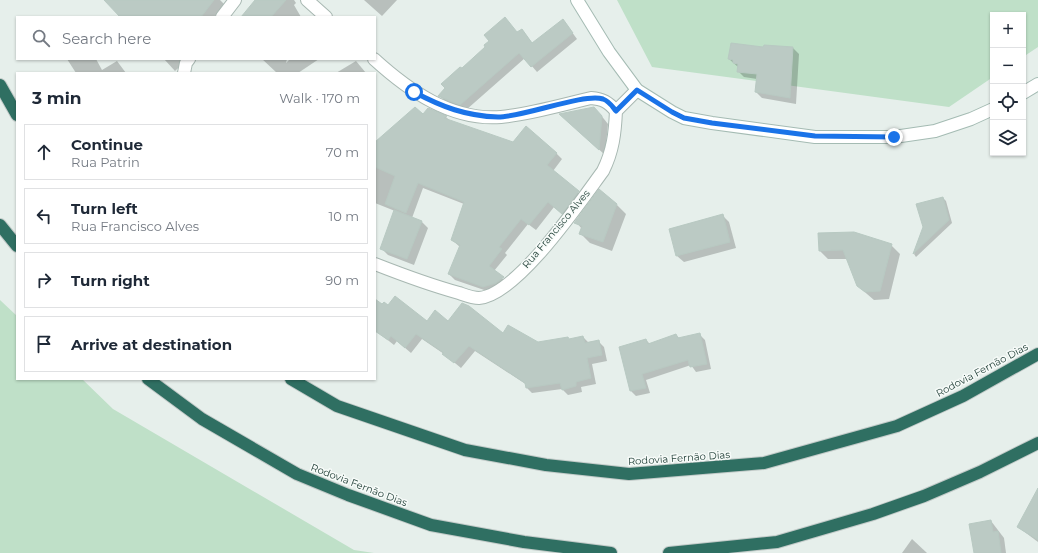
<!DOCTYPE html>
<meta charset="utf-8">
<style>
:root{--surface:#fff;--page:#f2f2f3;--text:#1f2937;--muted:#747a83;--line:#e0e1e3}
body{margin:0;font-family:Montserrat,sans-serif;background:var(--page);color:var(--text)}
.controls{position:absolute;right:12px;top:12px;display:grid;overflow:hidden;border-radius:0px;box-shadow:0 1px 3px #0004}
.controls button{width:36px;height:36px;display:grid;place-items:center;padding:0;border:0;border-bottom:1px solid var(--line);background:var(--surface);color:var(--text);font:20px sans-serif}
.stop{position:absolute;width:12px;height:12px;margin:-9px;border:3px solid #1a73e8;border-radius:50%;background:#fff}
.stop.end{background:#1a73e8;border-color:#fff;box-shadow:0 1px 4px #0008}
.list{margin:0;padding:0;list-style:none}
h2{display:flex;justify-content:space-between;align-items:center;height:52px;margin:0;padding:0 16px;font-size:17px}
h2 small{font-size:13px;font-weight:400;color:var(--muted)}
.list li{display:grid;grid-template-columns:26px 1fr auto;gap:12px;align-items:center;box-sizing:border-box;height:56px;margin:0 8px 8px;padding:0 8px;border:1px solid var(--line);border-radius:0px}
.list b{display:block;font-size:15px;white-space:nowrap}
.list p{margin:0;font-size:13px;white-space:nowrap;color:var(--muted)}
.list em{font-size:13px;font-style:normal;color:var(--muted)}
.icon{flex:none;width:22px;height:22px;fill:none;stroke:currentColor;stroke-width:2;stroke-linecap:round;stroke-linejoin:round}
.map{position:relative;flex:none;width:1038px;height:553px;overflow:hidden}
.search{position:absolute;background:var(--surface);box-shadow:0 1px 3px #0004;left:16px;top:16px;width:360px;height:44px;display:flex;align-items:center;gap:10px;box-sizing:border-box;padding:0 14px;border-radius:0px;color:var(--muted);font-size:15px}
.panel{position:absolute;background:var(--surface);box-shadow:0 1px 3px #0004;left:16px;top:72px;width:360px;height:308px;border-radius:0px}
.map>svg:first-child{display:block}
</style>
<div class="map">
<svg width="1038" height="553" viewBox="0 0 1038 553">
<rect width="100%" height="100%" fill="#e6efeb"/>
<g fill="#bfe0c8">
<path d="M 617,0 L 1038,0 L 1038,47 L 1023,57 L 1023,15 L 993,15 L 993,77 L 949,107 L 652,67 Z"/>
<path d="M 0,300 L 17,316 L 17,379 L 82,379 L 113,409 L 354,550 L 374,553 L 0,553 Z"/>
</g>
<g fill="#0003">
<path d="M 167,0 L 220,0 L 224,4 L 214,17 L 187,17 Z"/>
<path d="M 259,0 L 294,0 L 296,3 L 294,5 L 301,17 L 244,17 Z"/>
<path d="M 364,0 L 397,0 L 382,16 Z"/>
<path d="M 563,20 L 577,39 L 537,72 L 525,58 L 466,110 L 445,101 L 440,96 L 462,70 L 522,30 L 533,44 Z"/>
<path d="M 764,48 L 793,48 L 799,54 L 796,104 L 762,98 L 756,92 L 757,79 L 744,77 L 738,71 L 738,67 L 729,59 Z"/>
<path d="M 67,59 L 96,59 L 102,70 L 117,61 L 126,73 L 76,73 Z"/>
<path d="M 164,59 L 187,59 L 187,60 L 175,71 Z"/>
<path d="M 262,59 L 287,59 L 286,63 L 290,59 L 319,59 L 298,73 L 277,73 Z"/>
<path d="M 356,61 L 366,73 L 336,73 Z"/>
<path d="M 429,109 L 446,117 L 450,121 L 513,143 L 556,153 L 562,159 L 553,171 L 584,198 L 569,219 L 554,207 L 536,230 L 528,224 L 505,253 L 507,255 L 494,271 L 508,284 L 490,292 L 455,280 L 449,274 L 460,247 L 452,240 L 464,204 L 423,188 L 412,218 L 422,222 L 428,228 L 414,265 L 388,255 L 382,249 L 395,211 L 375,203 L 375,143 L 423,116 Z"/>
<path d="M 600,114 L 608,124 L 605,155 L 567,120 Z"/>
<path d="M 943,198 L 946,201 L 952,223 L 916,257 L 914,254 L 924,227 Z"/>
<path d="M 617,205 L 626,214 L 612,251 L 590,243 L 580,233 L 582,229 L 576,222 Z"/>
<path d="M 722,215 L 729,222 L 736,248 L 684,262 L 677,256 L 670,229 Z"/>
<path d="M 891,245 L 900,254 L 889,299 L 874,300 L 867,294 L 858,285 L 847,259 L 828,259 L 820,251 Z"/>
<path d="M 375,301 L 382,306 L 388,306 L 427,322 L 448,322 L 537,343 L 570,340 L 583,337 L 588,342 L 598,341 L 604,347 L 607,361 L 592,364 L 596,384 L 581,387 L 582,392 L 568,395 L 562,389 L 532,393 L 527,388 L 527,385 L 475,351 L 461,368 L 444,354 L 422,339 L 411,353 L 397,341 L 394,345 L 375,330 Z"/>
<path d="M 676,335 L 680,339 L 700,335 L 705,340 L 711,369 L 696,372 L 691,365 L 646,380 L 650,393 L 636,396 L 631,391 L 620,348 L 646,340 L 650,344 Z"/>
<path d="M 1038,492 L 1038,542 L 1018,527 Z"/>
<path d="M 991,521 L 1004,538 L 1006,553 L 980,553 Z"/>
<path d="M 912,539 L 927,553 L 902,553 Z"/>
</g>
<g fill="#bbcac4" stroke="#b8c9c2">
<path d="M 104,0 L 214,0 L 201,17 L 120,17 Z"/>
<path d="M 255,0 L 286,0 L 271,17 L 241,17 Z"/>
<path d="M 505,17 L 517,32 L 522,29 L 532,43 L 563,19 L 573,33 L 531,67 L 519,53 L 460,105 L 438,96 L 445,88 L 441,84 L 460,67 L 462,68 L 485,47 L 484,45 L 489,41 L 484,35 Z"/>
<path d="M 731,43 L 763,47 L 764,45 L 793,47 L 790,98 L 755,92 L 757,74 L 737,72 L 738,64 L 733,63 L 733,60 L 728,59 Z"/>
<path d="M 415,107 L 423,114 L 428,108 L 447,116 L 444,118 L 513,142 L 526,126 L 557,153 L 547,165 L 579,191 L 562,214 L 548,202 L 529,225 L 521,219 L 499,247 L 502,249 L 489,266 L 504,277 L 496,283 L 483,287 L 448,274 L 460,245 L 451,240 L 464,202 L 418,183 L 406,213 L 385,204 L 395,176 L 375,167 L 375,142 Z"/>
<path d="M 594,107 L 602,116 L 599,150 L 559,114 Z"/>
<path d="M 599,189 L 617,204 L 603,242 L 579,234 L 582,226 L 574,223 Z"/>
<path d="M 943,197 L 949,220 L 913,254 L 923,227 L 916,204 Z"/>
<path d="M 394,210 L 422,221 L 407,259 L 380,249 Z"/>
<path d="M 723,214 L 730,242 L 676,256 L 669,229 Z"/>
<path d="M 854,232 L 892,244 L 880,291 L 865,292 L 857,286 L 843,250 L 819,251 L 818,233 Z"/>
<path d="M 395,296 L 427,321 L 435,310 L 448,321 L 462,303 L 469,306 L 503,333 L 508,325 L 538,342 L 568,337 L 569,339 L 583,336 L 585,343 L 599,340 L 602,355 L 587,358 L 591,378 L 576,382 L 576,386 L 562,390 L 560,383 L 526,388 L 525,383 L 469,346 L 454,363 L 442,354 L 444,353 L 416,334 L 405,348 L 391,336 L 388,340 L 375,331 L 375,299 L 382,304 L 384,302 L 388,305 Z"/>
<path d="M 700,333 L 707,364 L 690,367 L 688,360 L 642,374 L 646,388 L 630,391 L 619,347 L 646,339 L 648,344 L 676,334 L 678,338 Z"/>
<path d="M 1038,488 L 1038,540 L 1017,527 Z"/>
<path d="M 991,520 L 993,532 L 998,531 L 1001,553 L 974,553 L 969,524 Z"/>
</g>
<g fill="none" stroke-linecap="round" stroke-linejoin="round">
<defs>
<g id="minor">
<path d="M 307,0 L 326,17"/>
<path d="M 222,17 L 235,0"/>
<path d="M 374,59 C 408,90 451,121 501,117 C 531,114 561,105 591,98 C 603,99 608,102 616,111"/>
<path d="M 184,73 L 186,63 L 189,59"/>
<path d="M 375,264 C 403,275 430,285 459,293 C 465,295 473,298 479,298 C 517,295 580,202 603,171 C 613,151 615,133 616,111 L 637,90"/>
</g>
<g id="secondary">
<path d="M 577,0 L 609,52 L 637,90 L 672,112 L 684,118 L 712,123 L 815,137 L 894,137 L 935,131 L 971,119 L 993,109"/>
<path d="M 1023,93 L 1038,84"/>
</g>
<g id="motorway">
<path d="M 0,85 L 17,115"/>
<path d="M 0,225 L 17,246"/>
<path d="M 148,379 L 202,419 L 297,474 L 348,495 L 431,525 L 524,542 L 611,553"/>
<path d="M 291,379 L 337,406 L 465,450 L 546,465 L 629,474 L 764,463 L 897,426 L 963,396 L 1038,354"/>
<path d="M 669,553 L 777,542 L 873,514 L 924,496 L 980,472 L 1038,443"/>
</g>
</defs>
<use href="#minor" stroke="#a8b8b2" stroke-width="14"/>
<use href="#secondary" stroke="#a4bbb3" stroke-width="14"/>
<use href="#motorway" stroke="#c2cac8" stroke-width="14"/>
<use href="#minor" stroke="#fff" stroke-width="12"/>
<use href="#secondary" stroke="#fff" stroke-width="12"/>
<use href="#motorway" stroke="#2f6f62" stroke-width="12"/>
</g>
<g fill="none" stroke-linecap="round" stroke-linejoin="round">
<path stroke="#1a73e8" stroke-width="5" d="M 414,92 C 442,107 466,116 498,117 C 524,117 583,93 603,99 C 609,101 612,106 616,111 L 637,90 L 672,112 L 684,118 L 712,123 L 815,136 L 894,137"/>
</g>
<g text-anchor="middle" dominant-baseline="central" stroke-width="3" stroke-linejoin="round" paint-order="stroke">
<g font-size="10" fill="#24423a" stroke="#f7fbf9">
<text transform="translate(556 229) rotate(-50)">Rua Francisco Alves</text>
<text transform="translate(982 370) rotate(-28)">Rodovia Fernão Dias</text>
<text transform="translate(679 458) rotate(-4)">Rodovia Fernão Dias</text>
<text transform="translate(359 485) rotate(21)">Rodovia Fernão Dias</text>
</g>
</g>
</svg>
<div class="controls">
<button>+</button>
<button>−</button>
<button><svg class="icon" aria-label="locate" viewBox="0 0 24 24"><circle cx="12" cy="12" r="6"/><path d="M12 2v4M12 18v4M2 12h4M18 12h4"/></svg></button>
<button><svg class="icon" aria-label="layers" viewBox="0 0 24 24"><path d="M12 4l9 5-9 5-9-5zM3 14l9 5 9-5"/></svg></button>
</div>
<div class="stop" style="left:414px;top:92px"></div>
<div class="stop end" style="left:894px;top:137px"></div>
<div class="search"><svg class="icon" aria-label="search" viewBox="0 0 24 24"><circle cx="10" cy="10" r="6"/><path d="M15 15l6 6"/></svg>Search here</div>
<section class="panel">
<h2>3 min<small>Walk · 170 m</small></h2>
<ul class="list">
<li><svg class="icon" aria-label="ahead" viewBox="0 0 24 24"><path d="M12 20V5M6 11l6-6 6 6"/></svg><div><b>Continue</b><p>Rua Patrin</p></div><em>70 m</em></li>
<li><svg class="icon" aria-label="left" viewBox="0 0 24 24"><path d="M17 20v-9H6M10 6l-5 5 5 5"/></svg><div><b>Turn left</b><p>Rua Francisco Alves</p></div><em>10 m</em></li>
<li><svg class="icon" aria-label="right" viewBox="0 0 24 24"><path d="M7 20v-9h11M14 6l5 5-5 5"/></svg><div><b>Turn right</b></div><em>90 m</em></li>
<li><svg class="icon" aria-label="arrive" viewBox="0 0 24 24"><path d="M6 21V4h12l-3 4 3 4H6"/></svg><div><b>Arrive at destination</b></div></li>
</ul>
</section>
</div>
